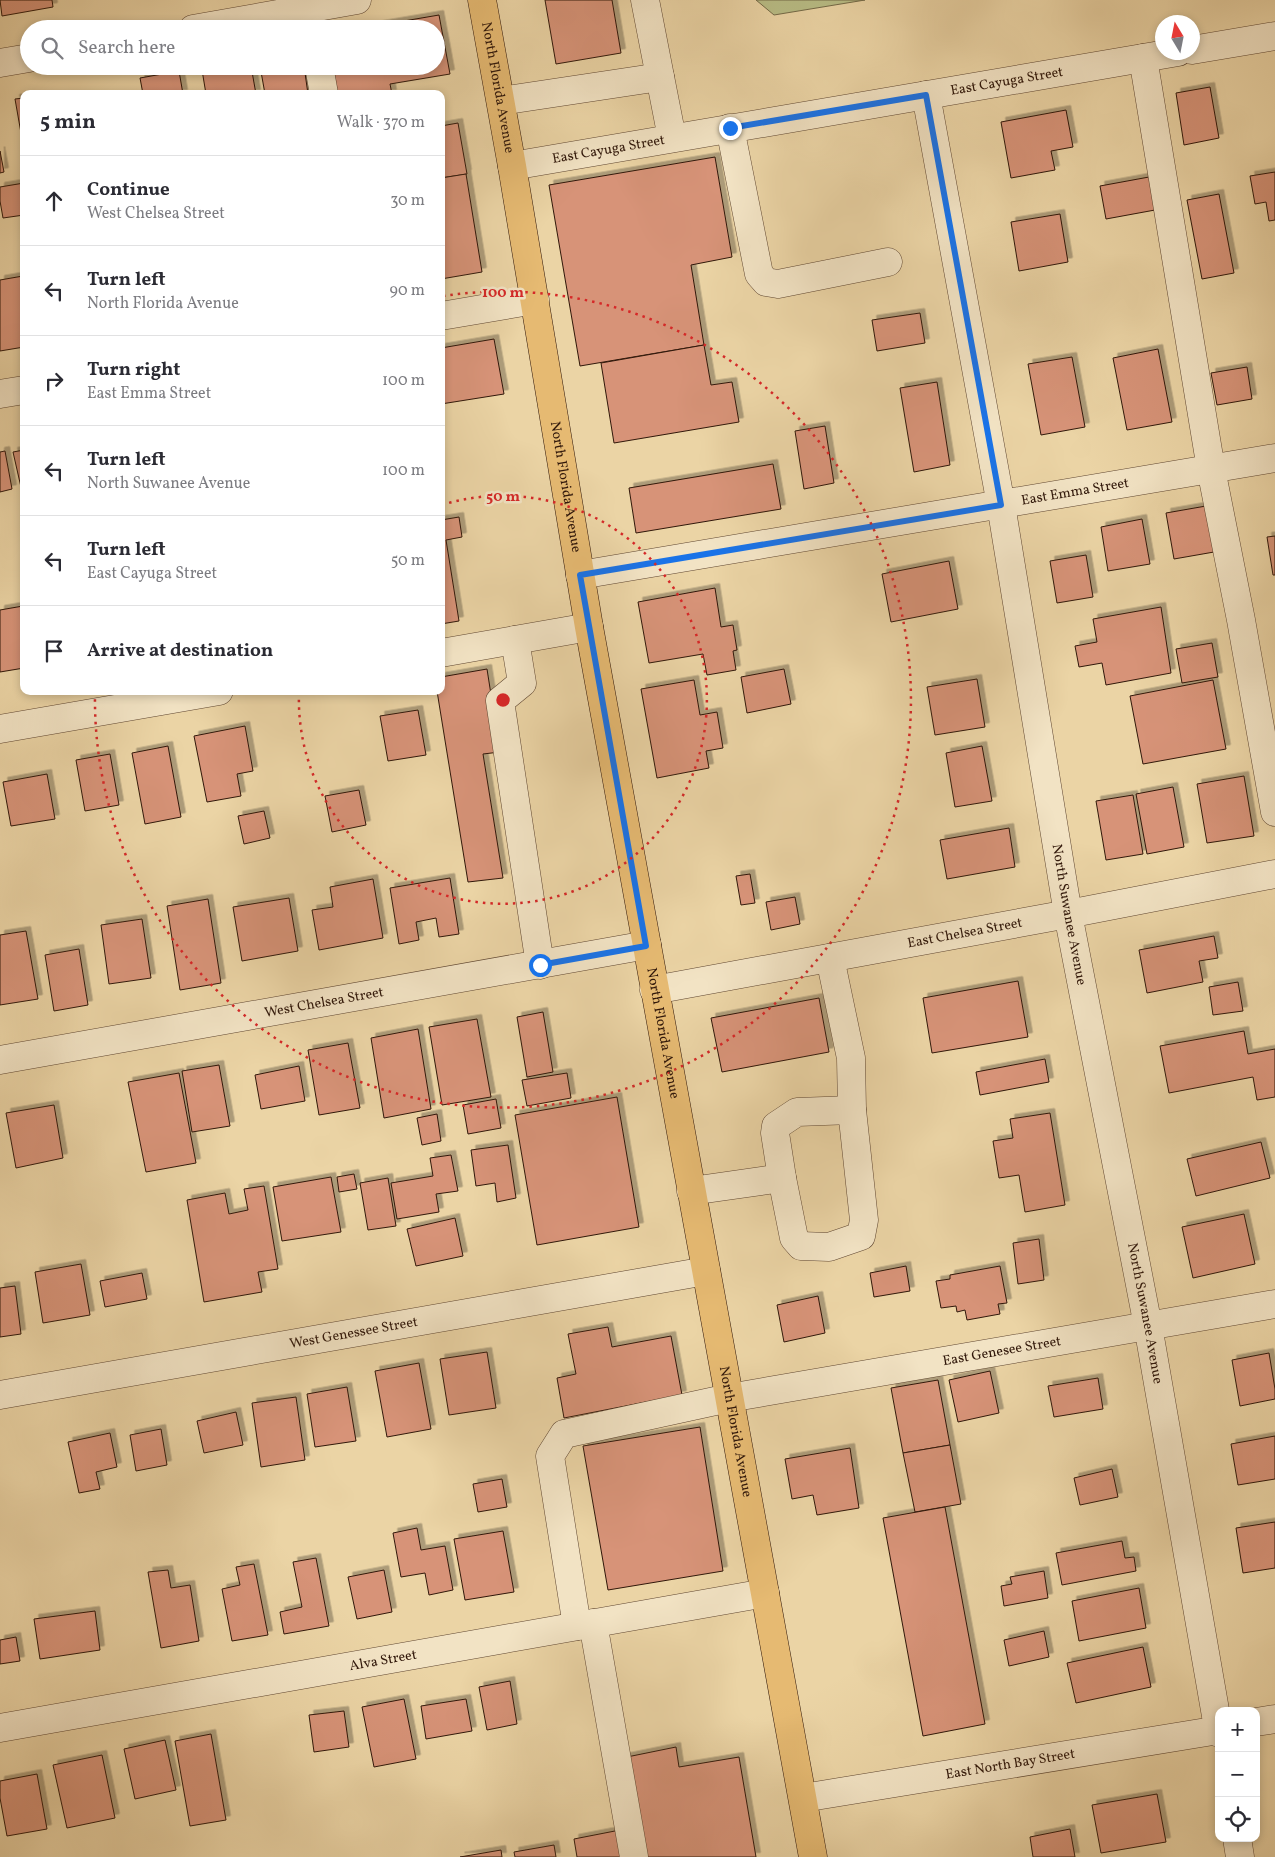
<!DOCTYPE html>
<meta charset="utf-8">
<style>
:root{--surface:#fff;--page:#f2f2f3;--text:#2b2b33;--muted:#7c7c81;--line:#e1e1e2}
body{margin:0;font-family:Vollkorn,serif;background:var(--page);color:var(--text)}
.controls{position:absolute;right:15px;bottom:15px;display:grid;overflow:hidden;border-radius:10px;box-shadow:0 2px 8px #0003}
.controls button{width:45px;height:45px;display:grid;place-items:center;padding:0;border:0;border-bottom:1px solid var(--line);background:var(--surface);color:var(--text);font:25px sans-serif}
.compass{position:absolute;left:1155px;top:15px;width:45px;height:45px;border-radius:50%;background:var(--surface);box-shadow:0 2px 8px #0003;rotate:350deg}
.stop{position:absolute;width:15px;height:15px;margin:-11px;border:4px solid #1a73e8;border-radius:50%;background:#fff}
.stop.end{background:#1a73e8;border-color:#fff;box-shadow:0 1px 5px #0008}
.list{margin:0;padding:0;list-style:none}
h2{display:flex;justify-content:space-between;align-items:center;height:65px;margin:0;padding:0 20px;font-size:21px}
h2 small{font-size:16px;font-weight:400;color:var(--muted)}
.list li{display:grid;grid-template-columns:32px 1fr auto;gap:15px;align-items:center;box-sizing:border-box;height:90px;padding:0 20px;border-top:1px solid var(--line)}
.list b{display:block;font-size:19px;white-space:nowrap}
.list p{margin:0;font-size:16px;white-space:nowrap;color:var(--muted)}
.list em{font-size:16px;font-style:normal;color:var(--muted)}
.icon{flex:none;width:28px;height:28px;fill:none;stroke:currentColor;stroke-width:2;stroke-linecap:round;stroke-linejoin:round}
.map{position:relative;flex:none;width:1275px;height:1857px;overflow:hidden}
.search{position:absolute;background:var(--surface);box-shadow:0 2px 8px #0003;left:20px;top:20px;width:425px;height:55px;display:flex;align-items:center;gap:12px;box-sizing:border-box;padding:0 18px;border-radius:28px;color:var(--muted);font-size:19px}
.panel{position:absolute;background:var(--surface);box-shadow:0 2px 8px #0003;left:20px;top:90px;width:425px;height:605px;border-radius:10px}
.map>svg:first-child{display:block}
</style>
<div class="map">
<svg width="1275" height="1857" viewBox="0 0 1275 1857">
<defs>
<filter id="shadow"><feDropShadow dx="4.5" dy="-4.5" stdDeviation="0" flood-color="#0004"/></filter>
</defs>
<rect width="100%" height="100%" fill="#ebd4a5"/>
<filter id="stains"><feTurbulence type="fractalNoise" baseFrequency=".004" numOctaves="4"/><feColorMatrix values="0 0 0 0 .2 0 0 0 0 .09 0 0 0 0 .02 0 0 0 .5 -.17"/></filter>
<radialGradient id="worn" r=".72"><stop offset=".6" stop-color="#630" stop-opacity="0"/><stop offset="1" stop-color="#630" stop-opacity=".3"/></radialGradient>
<path fill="#b8bc85" stroke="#746a48" d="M 756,0 L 865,0 L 774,15 Z"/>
<g fill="#d79378" stroke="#30170a" filter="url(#shadow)">
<path d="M 0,0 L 52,0 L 53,7 L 2,16 Z"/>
<path d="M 545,0 L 612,0 L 621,53 L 556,64 Z"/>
<path d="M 439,15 L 450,74 L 390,84 L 392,94 L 331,94 L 327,66 L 436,66 L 436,29 L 357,29 Z"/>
<path d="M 223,66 L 251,66 L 256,94 L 206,94 L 202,70 Z"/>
<path d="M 260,66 L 304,66 L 308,94 L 265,94 Z"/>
<path d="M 179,71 L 183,94 L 143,94 L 140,78 Z"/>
<path d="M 1210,87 L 1219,138 L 1184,145 L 1176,93 Z"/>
<path d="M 24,98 L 24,150 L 15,99 Z"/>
<path d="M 1066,110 L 1073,147 L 1051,151 L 1055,170 L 1011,178 L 1001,122 Z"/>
<path d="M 458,123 L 467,174 L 441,178 L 441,126 Z"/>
<path d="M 0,151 L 4,172 L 0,173 Z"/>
<path d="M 715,157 L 732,257 L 691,265 L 704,345 L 580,366 L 549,185 Z"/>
<path d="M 1275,172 L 1275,220 L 1269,221 L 1266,202 L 1255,204 L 1250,176 Z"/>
<path d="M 466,174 L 482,272 L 441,279 L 441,178 Z"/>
<path d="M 1149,177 L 1155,210 L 1106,219 L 1100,186 Z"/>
<path d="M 24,183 L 24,215 L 3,218 L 0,201 L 0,187 Z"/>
<path d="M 1219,194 L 1234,273 L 1202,279 L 1187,200 Z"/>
<path d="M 1060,214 L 1068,262 L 1019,271 L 1011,222 Z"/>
<path d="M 23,276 L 24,347 L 0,351 L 0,280 Z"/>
<path d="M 920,313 L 925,343 L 877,351 L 872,320 Z"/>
<path d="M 494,339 L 504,394 L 441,404 L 441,348 Z"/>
<path d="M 704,345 L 711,385 L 732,382 L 739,422 L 614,443 L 601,363 Z"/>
<path d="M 1158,349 L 1172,422 L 1127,430 L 1113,358 Z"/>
<path d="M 1072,357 L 1085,427 L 1041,435 L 1028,364 Z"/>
<path d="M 1247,367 L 1252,399 L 1217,405 L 1211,373 Z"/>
<path d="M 937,382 L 950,465 L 914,472 L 900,388 Z"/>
<path d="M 825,426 L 834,483 L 804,489 L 795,431 Z"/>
<path d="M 24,450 L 24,496 L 23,496 L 13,452 Z"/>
<path d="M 5,451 L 12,489 L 0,492 L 0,452 Z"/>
<path d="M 773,464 L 781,509 L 636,533 L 629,488 Z"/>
<path d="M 1206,506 L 1214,552 L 1174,559 L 1166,513 Z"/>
<path d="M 459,517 L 462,537 L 446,540 L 459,621 L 441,624 L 441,520 Z"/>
<path d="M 1142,519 L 1150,564 L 1108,571 L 1101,527 Z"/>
<path d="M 1275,536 L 1275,575 L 1273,575 L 1267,537 Z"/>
<path d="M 1086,555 L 1093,597 L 1057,603 L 1050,561 Z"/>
<path d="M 949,561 L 958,609 L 891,622 L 882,574 Z"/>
<path d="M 715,588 L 721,627 L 733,625 L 737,650 L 733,651 L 736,670 L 707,675 L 703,654 L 649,663 L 638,602 Z"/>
<path d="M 23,606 L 24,668 L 0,672 L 0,610 Z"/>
<path d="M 1161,607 L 1171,673 L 1106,685 L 1102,663 L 1079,667 L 1075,646 L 1097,642 L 1093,619 Z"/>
<path d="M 1212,643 L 1218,677 L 1182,683 L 1176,649 Z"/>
<path d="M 487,669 L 500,752 L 483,754 L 503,878 L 468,882 L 437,691 L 441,691 L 441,677 Z"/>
<path d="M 784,669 L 791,704 L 747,713 L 741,677 Z"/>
<path d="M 977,679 L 985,727 L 935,735 L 927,687 Z"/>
<path d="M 694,680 L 700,715 L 717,712 L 723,748 L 706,751 L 709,768 L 657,778 L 641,689 Z"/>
<path d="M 1213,680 L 1226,749 L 1143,764 L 1130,696 Z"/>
<path d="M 418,710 L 426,755 L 388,761 L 380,716 Z"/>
<path d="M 245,726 L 253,771 L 237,774 L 241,796 L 207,802 L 194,736 Z"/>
<path d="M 168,746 L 181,817 L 145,824 L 132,753 Z"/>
<path d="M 982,746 L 992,801 L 955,807 L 946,753 Z"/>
<path d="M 110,754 L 119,805 L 85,811 L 76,760 Z"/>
<path d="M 47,774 L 55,819 L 11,826 L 3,782 Z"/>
<path d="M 1244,776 L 1254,836 L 1207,843 L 1197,784 Z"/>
<path d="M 1173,787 L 1184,847 L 1147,854 L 1136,794 Z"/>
<path d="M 359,790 L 366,825 L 332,832 L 325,796 Z"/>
<path d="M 1133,795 L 1143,854 L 1106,860 L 1096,801 Z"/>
<path d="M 264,811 L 270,838 L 244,844 L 238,816 Z"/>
<path d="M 1009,828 L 1015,867 L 947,879 L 940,840 Z"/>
<path d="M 750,874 L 755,903 L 741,905 L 736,876 Z"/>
<path d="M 450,878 L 459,934 L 439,937 L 436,918 L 416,922 L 419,940 L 399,944 L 390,888 Z"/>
<path d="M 373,879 L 383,938 L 319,950 L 312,910 L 333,907 L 330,887 Z"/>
<path d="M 795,897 L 800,924 L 771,930 L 766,902 Z"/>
<path d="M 289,898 L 298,951 L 242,961 L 233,907 Z"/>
<path d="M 208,899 L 221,983 L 180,990 L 167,906 Z"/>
<path d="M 142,919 L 151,978 L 109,984 L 101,925 Z"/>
<path d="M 26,931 L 38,999 L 0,1005 L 0,935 Z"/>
<path d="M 1214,936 L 1218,958 L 1199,961 L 1203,982 L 1147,993 L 1139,950 Z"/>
<path d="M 79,949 L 88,1005 L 54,1011 L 45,955 Z"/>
<path d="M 1018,981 L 1028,1037 L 932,1053 L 923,998 Z"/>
<path d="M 1238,982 L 1243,1011 L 1213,1015 L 1209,987 Z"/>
<path d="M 819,998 L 829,1052 L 722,1072 L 711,1018 Z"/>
<path d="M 543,1012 L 553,1072 L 527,1077 L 517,1017 Z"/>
<path d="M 477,1019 L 491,1097 L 442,1105 L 429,1027 Z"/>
<path d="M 418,1029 L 431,1109 L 384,1118 L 371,1038 Z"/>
<path d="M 1244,1031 L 1248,1054 L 1275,1049 L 1275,1097 L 1257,1100 L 1253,1077 L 1169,1093 L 1160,1046 Z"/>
<path d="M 348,1043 L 360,1108 L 319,1115 L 308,1050 Z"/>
<path d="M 1045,1059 L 1049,1082 L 980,1095 L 976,1072 Z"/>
<path d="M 219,1065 L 230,1126 L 192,1132 L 182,1071 Z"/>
<path d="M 299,1066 L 305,1101 L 261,1109 L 255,1075 Z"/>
<path d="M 179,1073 L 196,1163 L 146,1172 L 128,1082 Z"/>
<path d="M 567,1073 L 571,1098 L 527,1106 L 522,1080 Z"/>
<path d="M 617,1097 L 639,1227 L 537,1245 L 515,1115 Z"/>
<path d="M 496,1099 L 501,1128 L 468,1134 L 463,1105 Z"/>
<path d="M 54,1105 L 63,1158 L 16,1168 L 6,1113 Z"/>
<path d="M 1050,1113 L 1065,1205 L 1025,1212 L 1019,1175 L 999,1178 L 993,1141 L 1013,1138 L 1010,1119 Z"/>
<path d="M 437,1114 L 441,1141 L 422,1145 L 417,1118 Z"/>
<path d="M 1261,1142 L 1270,1178 L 1196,1196 L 1187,1159 Z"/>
<path d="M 508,1145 L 516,1198 L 497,1202 L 495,1183 L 476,1186 L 471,1150 Z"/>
<path d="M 451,1155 L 458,1191 L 436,1194 L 439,1212 L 397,1219 L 391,1183 L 433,1176 L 430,1158 Z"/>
<path d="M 354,1174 L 357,1189 L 339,1192 L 337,1177 Z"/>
<path d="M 331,1177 L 341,1232 L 282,1241 L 273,1187 Z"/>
<path d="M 388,1178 L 396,1226 L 368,1230 L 360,1183 Z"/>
<path d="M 264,1186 L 278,1269 L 258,1272 L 262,1292 L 204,1302 L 187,1200 L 225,1193 L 229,1214 L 248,1210 L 244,1189 Z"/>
<path d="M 1244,1214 L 1255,1264 L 1193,1278 L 1182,1227 Z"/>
<path d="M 455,1218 L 463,1256 L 416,1266 L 407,1229 Z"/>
<path d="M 1039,1239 L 1044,1280 L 1018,1284 L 1013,1243 Z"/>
<path d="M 81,1264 L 90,1315 L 43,1323 L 35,1272 Z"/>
<path d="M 906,1266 L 910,1291 L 874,1297 L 870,1273 Z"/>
<path d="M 1000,1266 L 1007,1303 L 998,1304 L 1000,1314 L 967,1320 L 965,1310 L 957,1312 L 956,1306 L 941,1308 L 936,1281 L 950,1279 L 950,1275 Z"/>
<path d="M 142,1273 L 147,1299 L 105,1307 L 100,1281 Z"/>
<path d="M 15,1286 L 21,1334 L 0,1337 L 0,1288 Z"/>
<path d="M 818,1296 L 825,1333 L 784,1342 L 777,1305 Z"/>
<path d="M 608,1327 L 612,1347 L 671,1336 L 682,1395 L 564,1418 L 557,1378 L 576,1374 L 568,1334 Z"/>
<path d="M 487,1352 L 496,1408 L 449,1415 L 440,1359 Z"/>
<path d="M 1269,1353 L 1275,1389 L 1275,1399 L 1240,1406 L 1232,1360 Z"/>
<path d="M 419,1363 L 431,1429 L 387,1437 L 375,1371 Z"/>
<path d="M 990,1371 L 999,1413 L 958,1422 L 949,1380 Z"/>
<path d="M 1098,1378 L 1103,1409 L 1054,1417 L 1048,1386 Z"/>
<path d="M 938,1380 L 950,1445 L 903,1453 L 891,1388 Z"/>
<path d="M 347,1387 L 356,1441 L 315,1447 L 307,1394 Z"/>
<path d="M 296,1397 L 305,1460 L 261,1467 L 252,1403 Z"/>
<path d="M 236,1412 L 243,1445 L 204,1453 L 197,1421 Z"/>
<path d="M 700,1427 L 723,1571 L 608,1590 L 583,1446 Z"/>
<path d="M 161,1429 L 167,1465 L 136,1471 L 130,1435 Z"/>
<path d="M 110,1433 L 117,1467 L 96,1472 L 100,1489 L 79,1493 L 68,1442 Z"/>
<path d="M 1275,1436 L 1275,1479 L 1238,1485 L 1231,1444 Z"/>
<path d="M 950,1445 L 961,1504 L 915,1512 L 903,1453 Z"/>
<path d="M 850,1448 L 859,1508 L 817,1515 L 813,1495 L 792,1499 L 785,1459 Z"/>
<path d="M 1112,1469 L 1118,1497 L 1080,1505 L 1074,1478 Z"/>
<path d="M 502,1479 L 507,1507 L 478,1512 L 473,1484 Z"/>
<path d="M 945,1507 L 985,1724 L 923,1736 L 883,1518 Z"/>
<path d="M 1275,1522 L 1275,1568 L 1243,1573 L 1236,1528 Z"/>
<path d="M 417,1528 L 421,1550 L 445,1546 L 453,1590 L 429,1595 L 425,1573 L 401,1577 L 393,1533 Z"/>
<path d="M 503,1531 L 514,1592 L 465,1600 L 454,1539 Z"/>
<path d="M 1122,1541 L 1125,1558 L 1134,1557 L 1136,1571 L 1062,1585 L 1056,1553 Z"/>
<path d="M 316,1558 L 329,1626 L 284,1634 L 280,1612 L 302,1607 L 293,1562 Z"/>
<path d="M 254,1564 L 268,1635 L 232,1641 L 222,1589 L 240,1585 L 236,1567 Z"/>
<path d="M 168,1570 L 171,1588 L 190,1585 L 199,1641 L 161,1648 L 148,1572 Z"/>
<path d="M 384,1570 L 392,1612 L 357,1619 L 348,1577 Z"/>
<path d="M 1044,1571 L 1048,1598 L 1004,1606 L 1001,1586 L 1012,1584 L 1010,1577 Z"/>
<path d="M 1139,1588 L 1146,1628 L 1079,1641 L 1072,1601 Z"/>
<path d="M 95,1611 L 100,1650 L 40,1659 L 34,1619 Z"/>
<path d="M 1044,1631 L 1049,1657 L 1009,1666 L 1004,1640 Z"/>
<path d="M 16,1637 L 20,1661 L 0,1664 L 0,1640 Z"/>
<path d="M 1143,1647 L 1151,1687 L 1076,1703 L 1067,1663 Z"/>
<path d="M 510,1681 L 517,1724 L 487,1730 L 479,1687 Z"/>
<path d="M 404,1699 L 416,1759 L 374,1767 L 362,1707 Z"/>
<path d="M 466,1699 L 472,1731 L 426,1739 L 421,1706 Z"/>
<path d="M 344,1711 L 349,1747 L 314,1752 L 309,1715 Z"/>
<path d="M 211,1734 L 226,1820 L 190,1826 L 175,1741 Z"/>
<path d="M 165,1740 L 176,1790 L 135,1799 L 124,1749 Z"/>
<path d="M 676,1747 L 679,1767 L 739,1757 L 756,1857 L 640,1857 L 622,1758 Z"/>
<path d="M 102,1755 L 115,1818 L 67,1828 L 53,1765 Z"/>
<path d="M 37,1774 L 47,1829 L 7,1836 L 0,1798 L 0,1781 Z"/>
<path d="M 1157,1794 L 1166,1842 L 1101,1853 L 1092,1805 Z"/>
<path d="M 1070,1829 L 1075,1857 L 1033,1857 L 1030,1837 Z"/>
<path d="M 620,1830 L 625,1857 L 577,1857 L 574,1839 Z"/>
<path d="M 554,1845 L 556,1857 L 515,1857 L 514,1852 Z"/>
<path d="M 501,1850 L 502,1857 L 460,1857 Z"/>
</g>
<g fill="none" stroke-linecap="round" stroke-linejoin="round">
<defs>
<g id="minor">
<path d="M 645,0 L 672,138"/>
<path d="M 193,29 L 357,0"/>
<path d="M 1192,50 L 1275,36"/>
<path d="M 1143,58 L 1211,469 L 1241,620 L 1275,812"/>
<path d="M 0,63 L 29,58"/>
<path d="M 319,66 L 324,94"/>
<path id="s1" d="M 926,95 L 1001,505 L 1068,914 L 1148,1326 L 1219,1733"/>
<path d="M 501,101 L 660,77"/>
<path d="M 730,128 L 759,274 L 766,282 L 778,284 L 888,262"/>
<path id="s2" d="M 512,166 L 1178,52"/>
<path d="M 441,316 L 535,300"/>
<path d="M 0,394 L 24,390"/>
<path id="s3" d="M 580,575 L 1275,458"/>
<path d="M 515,640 L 522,683 L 500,701 L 540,965"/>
<path d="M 441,653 L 589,627"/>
<path d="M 0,729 L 219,691"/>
<path id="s4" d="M 654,990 L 1068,914 L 1275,874"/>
<path id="s5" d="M 0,1060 L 647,945"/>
<path d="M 782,1178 L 775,1133 L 776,1126 L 797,1112 L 852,1110"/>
<path d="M 691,1191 L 782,1178 L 794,1238 L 801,1246 L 829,1247 L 861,1236 L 864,1220 L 852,1110 L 851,1058 L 830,958"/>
<path id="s6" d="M 0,1395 L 706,1271"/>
<path d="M 593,1623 L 634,1857"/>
<path id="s7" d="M 577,1626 L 550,1456 L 564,1434 L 729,1398 L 1275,1304"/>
<path d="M 1256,1722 L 1275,1719"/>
<path id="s8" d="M 0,1728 L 765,1593"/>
<path id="s9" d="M 803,1798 L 1219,1730"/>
<path d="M 1237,1838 L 1240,1857"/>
</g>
<g id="major">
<path id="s10" d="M 482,0 L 512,166 L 589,627 L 813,1857"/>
</g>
</defs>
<use href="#minor" stroke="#5f4631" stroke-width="29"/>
<use href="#major" stroke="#30170a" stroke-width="29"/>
<use href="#minor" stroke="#f2e3c4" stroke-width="28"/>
<use href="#major" stroke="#e6ba72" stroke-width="28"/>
</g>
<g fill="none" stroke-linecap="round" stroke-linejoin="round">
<path stroke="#1a73e8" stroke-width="6" d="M 540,965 L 646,946 L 580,575 L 1001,505 L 926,95 L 730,128"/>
</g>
<g fill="none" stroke="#d62828" stroke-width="2.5" stroke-dasharray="2.5 5">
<path d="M442 505A204 204 0 1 1 299 693"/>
<path d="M443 296A408 408 0 1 1 95 693"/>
</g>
<g text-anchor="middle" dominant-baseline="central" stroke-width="5" stroke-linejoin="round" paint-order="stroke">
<g font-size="14" fill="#30170a" stroke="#f2e3c4">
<text stroke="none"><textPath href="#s2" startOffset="502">East Cayuga Street</textPath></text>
<text stroke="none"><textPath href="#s10" startOffset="89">North Florida Avenue</textPath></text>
<text stroke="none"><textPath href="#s2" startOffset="98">East Cayuga Street</textPath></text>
<text stroke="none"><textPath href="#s10" startOffset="494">North Florida Avenue</textPath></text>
<text stroke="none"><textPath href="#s3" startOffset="502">East Emma Street</textPath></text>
<text stroke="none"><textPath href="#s1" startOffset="832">North Suwanee Avenue</textPath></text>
<text stroke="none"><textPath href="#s4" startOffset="316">East Chelsea Street</textPath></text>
<text stroke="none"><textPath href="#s5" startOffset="329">West Chelsea Street</textPath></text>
<text stroke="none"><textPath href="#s10" startOffset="1049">North Florida Avenue</textPath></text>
<text stroke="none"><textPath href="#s1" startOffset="1238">North Suwanee Avenue</textPath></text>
<text stroke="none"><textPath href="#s6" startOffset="359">West Genessee Street</textPath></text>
<text stroke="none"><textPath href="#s7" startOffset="644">East Genesee Street</textPath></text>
<text stroke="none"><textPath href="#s10" startOffset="1454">North Florida Avenue</textPath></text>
<text stroke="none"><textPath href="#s8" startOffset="389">Alva Street</textPath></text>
<text stroke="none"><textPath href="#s9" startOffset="210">East North Bay Street</textPath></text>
</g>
</g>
<circle cx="503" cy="700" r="8" fill="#d62828" stroke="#f2e3c4" stroke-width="2.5"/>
<g font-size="15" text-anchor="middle" font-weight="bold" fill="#d62828" stroke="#f2e3c4" stroke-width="5" stroke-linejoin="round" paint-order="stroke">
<text x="503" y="297">100 m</text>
<text x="503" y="501">50 m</text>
</g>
<rect width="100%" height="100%" filter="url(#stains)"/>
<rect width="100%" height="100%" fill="url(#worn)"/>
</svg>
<div class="controls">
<button>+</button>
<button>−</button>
<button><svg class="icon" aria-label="locate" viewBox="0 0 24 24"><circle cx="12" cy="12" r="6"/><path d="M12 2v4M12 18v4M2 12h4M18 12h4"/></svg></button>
</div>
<svg class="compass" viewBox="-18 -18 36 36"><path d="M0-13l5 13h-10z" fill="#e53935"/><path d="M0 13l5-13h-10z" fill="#7c7c81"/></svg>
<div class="stop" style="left:540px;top:965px"></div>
<div class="stop end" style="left:730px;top:128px"></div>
<div class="search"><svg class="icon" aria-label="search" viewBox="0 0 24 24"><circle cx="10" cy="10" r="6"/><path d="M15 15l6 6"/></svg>Search here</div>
<section class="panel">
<h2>5 min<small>Walk · 370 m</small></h2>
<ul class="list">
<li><svg class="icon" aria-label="ahead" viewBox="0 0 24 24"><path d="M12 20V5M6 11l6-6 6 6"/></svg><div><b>Continue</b><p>West Chelsea Street</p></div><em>30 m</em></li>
<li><svg class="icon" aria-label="left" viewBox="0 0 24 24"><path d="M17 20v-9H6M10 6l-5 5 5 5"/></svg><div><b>Turn left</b><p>North Florida Avenue</p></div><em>90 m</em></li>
<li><svg class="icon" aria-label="right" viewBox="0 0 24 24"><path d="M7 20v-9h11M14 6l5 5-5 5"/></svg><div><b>Turn right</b><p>East Emma Street</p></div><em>100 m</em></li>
<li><svg class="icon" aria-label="left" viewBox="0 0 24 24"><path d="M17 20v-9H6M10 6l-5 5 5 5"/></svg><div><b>Turn left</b><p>North Suwanee Avenue</p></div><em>100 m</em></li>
<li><svg class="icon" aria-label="left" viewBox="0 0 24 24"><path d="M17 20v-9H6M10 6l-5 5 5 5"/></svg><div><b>Turn left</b><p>East Cayuga Street</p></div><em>50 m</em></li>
<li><svg class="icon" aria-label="arrive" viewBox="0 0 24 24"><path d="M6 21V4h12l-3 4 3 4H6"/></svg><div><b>Arrive at destination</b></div></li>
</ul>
</section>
</div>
